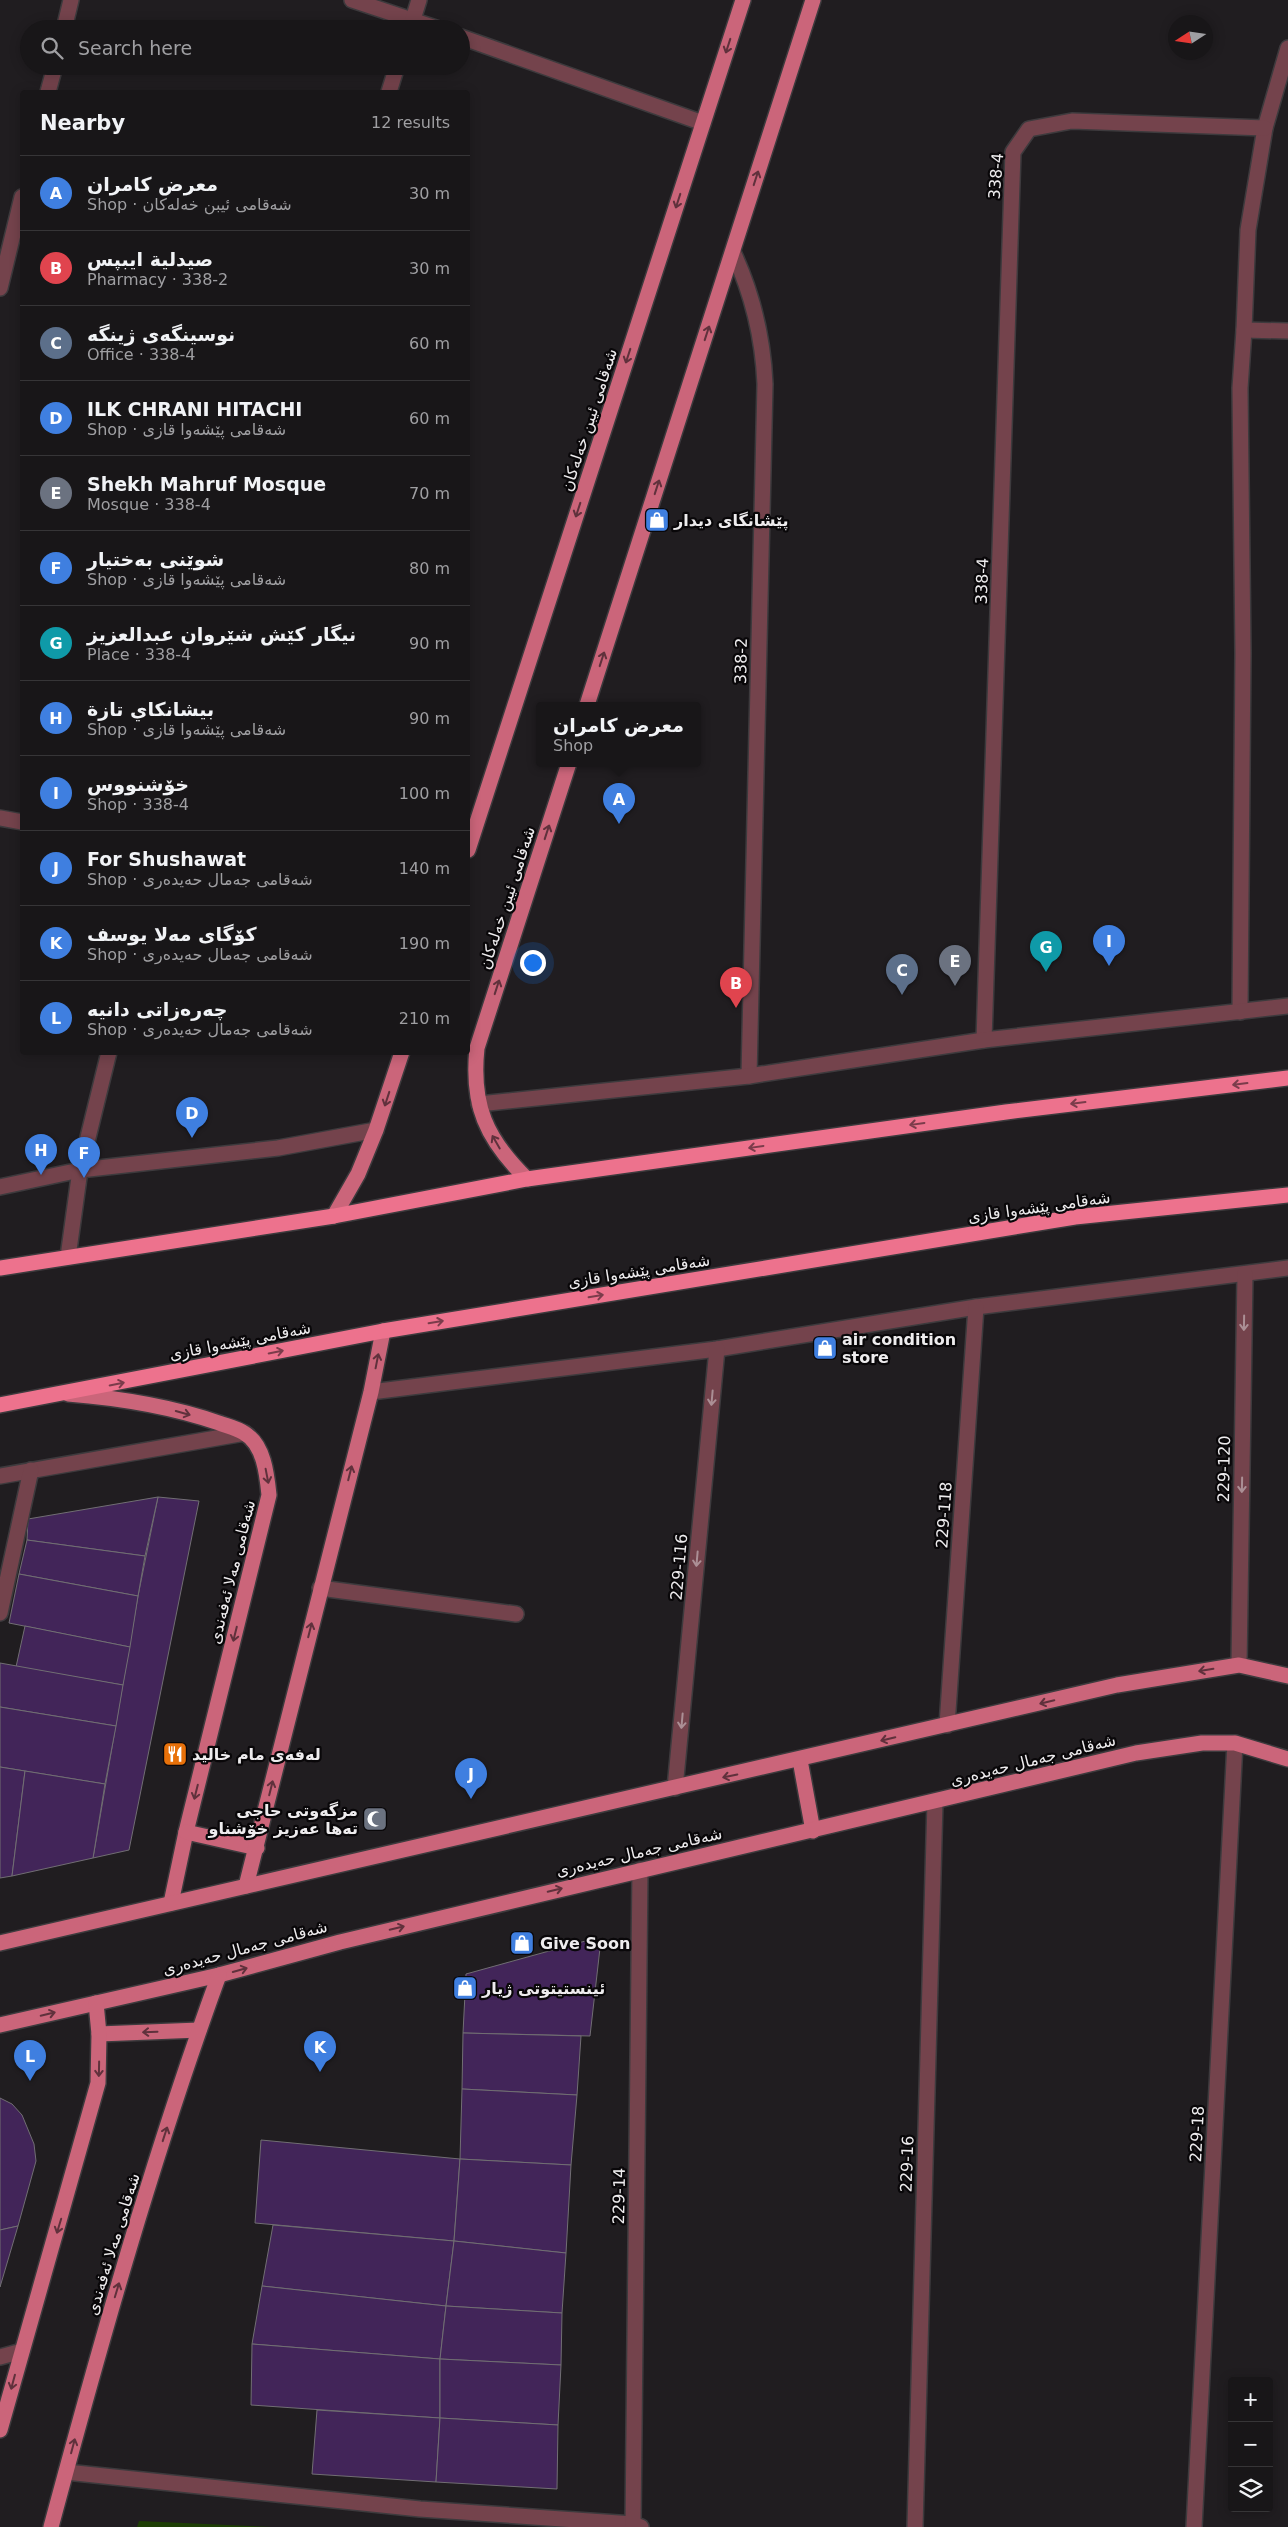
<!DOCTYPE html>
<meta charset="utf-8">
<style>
:root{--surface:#181618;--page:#211f21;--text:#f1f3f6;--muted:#9f9fa2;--line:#363537;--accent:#ea580c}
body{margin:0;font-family:"DejaVu Sans","Noto Naskh Arabic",sans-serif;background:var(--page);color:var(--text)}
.controls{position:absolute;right:15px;bottom:15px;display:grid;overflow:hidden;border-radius:5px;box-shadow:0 2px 12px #0003}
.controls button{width:45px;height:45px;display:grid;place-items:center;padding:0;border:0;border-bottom:1px solid var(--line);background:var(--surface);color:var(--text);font:25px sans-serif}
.compass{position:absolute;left:1168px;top:15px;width:45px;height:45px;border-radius:50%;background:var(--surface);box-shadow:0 2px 12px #0003;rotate:258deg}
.you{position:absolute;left:532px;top:962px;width:18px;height:18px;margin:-12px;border:4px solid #fff;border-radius:50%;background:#1a73e8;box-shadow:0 0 0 8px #1a73e833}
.badge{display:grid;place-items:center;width:32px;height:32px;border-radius:50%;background:var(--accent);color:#fff;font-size:16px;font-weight:700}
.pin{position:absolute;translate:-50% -41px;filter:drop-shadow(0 1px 2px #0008)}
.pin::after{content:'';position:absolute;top:26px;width:18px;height:15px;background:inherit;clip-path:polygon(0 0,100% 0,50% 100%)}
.popup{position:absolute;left:536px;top:702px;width:165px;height:65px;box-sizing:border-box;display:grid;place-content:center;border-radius:5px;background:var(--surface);filter:drop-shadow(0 1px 4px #0005);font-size:16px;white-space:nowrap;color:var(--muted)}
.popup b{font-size:19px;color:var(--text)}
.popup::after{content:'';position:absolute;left:50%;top:100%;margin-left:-10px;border:10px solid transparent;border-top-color:var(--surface)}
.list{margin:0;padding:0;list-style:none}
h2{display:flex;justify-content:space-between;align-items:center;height:65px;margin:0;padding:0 20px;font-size:21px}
h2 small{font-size:16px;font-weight:400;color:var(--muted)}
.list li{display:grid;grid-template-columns:32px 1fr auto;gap:15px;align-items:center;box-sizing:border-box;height:75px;padding:0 20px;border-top:1px solid var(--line)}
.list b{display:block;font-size:19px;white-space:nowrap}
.list p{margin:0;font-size:16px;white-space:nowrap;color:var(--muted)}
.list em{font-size:16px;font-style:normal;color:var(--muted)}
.icon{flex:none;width:28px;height:28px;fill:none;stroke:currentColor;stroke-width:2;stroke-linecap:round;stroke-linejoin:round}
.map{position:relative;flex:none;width:1288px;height:2527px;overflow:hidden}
.search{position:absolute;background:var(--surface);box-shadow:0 2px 12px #0003;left:20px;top:20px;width:450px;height:55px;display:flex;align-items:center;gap:12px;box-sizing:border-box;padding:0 18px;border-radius:28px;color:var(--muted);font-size:19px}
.panel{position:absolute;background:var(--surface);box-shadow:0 2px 12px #0003;left:20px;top:90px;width:450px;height:965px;border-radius:5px}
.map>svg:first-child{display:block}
</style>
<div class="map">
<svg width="1288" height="2527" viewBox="0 0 1288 2527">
<rect width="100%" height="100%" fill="#201d20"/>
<path fill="#1d3e04" d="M 139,2521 L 272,2527 L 137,2527 Z"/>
<g fill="#422559" stroke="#716e73">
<path d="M 158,1497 L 199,1501 L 129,1850 L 93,1858 L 138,1596 Z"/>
<path d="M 158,1497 L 145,1556 L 27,1540 L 28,1519 Z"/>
<path d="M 27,1540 L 145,1556 L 138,1596 L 19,1574 Z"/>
<path d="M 19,1574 L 138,1596 L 130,1647 L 9,1623 Z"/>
<path d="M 25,1626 L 130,1647 L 123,1685 L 16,1667 Z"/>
<path d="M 0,1663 L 123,1685 L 116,1726 L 0,1707 Z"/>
<path d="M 0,1707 L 116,1726 L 105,1784 L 0,1767 Z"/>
<path d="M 0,1767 L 25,1771 L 12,1876 L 0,1878 Z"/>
<path d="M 25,1771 L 105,1784 L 93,1858 L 12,1876 Z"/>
<path d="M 589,1940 L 600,1948 L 590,2036 L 463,2033 L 466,1974 Z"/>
<path d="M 463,2033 L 581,2036 L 577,2095 L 462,2089 Z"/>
<path d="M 462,2089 L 577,2095 L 571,2165 L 460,2159 Z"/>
<path d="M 0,2098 L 12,2104 L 22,2115 L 34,2144 L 36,2161 L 18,2226 L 0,2230 Z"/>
<path d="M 261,2140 L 460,2159 L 454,2241 L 255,2223 Z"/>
<path d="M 460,2159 L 571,2165 L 566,2253 L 454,2241 Z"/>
<path d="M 273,2225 L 454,2241 L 446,2306 L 262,2286 Z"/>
<path d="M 18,2226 L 0,2287 L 0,2230 Z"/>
<path d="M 454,2241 L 566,2253 L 562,2313 L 446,2306 Z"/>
<path d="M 262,2286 L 446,2306 L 440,2359 L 252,2344 Z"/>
<path d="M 446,2306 L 562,2313 L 561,2365 L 440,2359 Z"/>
<path d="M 252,2344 L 440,2359 L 440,2418 L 251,2405 Z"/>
<path d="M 440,2359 L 561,2365 L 558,2425 L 440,2418 Z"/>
<path d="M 317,2410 L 440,2418 L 436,2482 L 312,2474 Z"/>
<path d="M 440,2418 L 558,2425 L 557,2489 L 436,2482 Z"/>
</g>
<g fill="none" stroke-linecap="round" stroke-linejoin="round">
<defs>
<g id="minor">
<path d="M 352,0 L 439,29"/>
<path d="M 64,29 L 71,0"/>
<path d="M 410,29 L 419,0"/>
<path d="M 461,37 L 703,123"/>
<path d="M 48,92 L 55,66"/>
<path d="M 389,92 L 397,66"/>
<path d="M 733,252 C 753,295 763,337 765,384 L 749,1076"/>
<path d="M 0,288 L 22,197"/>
<path d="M 1244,330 L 1288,331"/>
<path d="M 0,818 L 22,822"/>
<path d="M 1240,1012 L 1243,653 L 1240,388 L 1244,330 L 1248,230 L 1265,128 L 1288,48"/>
<path d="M 984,1040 L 1013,152 L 1029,129 L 1072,121 L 1265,128"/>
<path d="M 479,1104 L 749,1076 L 984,1040 L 1288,1006"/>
<path d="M 0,1187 L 80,1170 L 278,1148 L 376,1130"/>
<path d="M 68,1257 L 80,1170 L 109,1052"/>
<path d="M 371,1392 L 717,1349 L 976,1307 L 1288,1268"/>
<path d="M 0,1476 L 245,1433"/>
<path d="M 320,1588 L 516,1614"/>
<path d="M 0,1613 L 31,1470"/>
<path d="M 1239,1665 L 1245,1274"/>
<path d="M 947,1725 L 976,1307"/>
<path d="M 675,1788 L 717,1349"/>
<path d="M 0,2357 L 22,2351"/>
<path d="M 66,2472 L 420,2509 L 633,2524 L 641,2527"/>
<path d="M 633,2524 L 640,1870"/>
<path d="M 915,2527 L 935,1802"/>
<path d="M 1194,2527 L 1235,1743"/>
</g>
<g id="major">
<path d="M 587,705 L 813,0"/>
<path d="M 468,850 L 743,0"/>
<path d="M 527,1179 C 486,1139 471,1105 477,1048 L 569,763"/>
<path d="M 334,1216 L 358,1174 L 376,1130 L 402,1052"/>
<path d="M 68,1394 C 119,1398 170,1406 219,1423 C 227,1426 237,1428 244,1433 C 264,1444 267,1475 269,1495 L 186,1832 L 171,1903"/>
<path d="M 800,1760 L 813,1831"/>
<path d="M 186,1832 L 257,1848"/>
<path d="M 246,1886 L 371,1392 L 383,1331"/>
<path d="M 0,1943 L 1117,1685 L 1239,1665 L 1288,1676"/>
<path d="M 0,2025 L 219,1975 L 340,1942 L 1136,1753 L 1202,1743 L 1235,1743 L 1288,1759"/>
<path d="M 99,2034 L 199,2030"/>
<path d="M 0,2430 L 98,2083 L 99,2034 L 96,2003"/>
<path d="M 51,2527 C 101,2341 153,2156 219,1975"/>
</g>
<g id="highway">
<path d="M 0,1268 L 334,1216 L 527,1179 L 1006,1112 L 1288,1078"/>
<path d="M 0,1405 L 383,1331 L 1075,1217 L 1288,1195"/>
</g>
</defs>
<use href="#minor" stroke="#3d3a3d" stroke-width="18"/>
<use href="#major" stroke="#3d3a3d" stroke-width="18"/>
<use href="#highway" stroke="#3d3a3d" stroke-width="18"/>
<use href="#minor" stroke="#74434c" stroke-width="15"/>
<use href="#major" stroke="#cb657a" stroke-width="15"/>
<use href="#highway" stroke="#ed728d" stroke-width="15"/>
</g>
<defs><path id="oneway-shaft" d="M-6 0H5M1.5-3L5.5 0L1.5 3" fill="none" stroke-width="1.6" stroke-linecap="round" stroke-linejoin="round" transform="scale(1.25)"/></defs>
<g stroke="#60313c">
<use href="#oneway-shaft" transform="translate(728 46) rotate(108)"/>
<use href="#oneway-shaft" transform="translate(756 178) rotate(-72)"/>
<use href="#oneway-shaft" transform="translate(678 201) rotate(108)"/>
<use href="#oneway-shaft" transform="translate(707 333) rotate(-72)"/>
<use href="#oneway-shaft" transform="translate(628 356) rotate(108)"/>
<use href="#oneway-shaft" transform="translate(657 487) rotate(-72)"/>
<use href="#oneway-shaft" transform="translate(578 510) rotate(108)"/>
<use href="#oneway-shaft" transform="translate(602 659) rotate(-72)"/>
<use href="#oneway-shaft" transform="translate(547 832) rotate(-72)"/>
<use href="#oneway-shaft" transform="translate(497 987) rotate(-72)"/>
<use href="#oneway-shaft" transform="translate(387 1099) rotate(108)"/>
<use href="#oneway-shaft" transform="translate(496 1142) rotate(-120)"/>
<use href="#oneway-shaft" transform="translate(377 1361) rotate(-79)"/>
<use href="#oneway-shaft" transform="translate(183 1413) rotate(16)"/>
<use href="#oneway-shaft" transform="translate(350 1473) rotate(-76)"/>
<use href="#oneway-shaft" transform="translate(267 1476) rotate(79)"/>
<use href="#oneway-shaft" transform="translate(310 1630) rotate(-76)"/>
<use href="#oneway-shaft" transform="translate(235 1634) rotate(104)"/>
<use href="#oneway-shaft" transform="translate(1206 1670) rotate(171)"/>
<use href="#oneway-shaft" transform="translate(1047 1702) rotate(167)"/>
<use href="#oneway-shaft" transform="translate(888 1739) rotate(167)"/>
<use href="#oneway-shaft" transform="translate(730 1776) rotate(168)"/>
<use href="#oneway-shaft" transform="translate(271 1788) rotate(-76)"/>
<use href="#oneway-shaft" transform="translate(196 1792) rotate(104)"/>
<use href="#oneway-shaft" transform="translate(555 1890) rotate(-13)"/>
<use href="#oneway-shaft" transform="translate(397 1928) rotate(-13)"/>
<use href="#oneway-shaft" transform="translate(240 1970) rotate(-16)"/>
<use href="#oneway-shaft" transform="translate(48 2014) rotate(-13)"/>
<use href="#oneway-shaft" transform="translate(150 2032) rotate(178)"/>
<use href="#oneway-shaft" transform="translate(99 2069) rotate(91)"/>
<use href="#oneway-shaft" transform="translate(165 2134) rotate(-72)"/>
<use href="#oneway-shaft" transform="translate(59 2226) rotate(107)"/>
<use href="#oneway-shaft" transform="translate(117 2290) rotate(-73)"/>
<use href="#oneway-shaft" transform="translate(13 2382) rotate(105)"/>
<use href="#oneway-shaft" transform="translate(73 2446) rotate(-75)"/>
</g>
<g stroke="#7b3c4b">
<use href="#oneway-shaft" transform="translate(1240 1084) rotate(173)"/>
<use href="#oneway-shaft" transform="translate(1078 1103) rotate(173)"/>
<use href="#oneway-shaft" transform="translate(917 1124) rotate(172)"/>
<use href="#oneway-shaft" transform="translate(756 1147) rotate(172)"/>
<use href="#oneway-shaft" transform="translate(596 1296) rotate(-9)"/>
<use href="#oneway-shaft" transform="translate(436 1322) rotate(-9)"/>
<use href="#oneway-shaft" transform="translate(276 1352) rotate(-11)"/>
<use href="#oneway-shaft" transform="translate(117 1384) rotate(-11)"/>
</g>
<g stroke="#ab8f95">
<use href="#oneway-shaft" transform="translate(1244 1323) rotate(91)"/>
<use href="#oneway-shaft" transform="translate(712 1398) rotate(95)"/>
<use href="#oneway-shaft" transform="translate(1242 1485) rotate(91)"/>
<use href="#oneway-shaft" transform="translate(697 1559) rotate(95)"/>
<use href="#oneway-shaft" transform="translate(682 1721) rotate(95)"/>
</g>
<defs>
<symbol id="shop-square" viewBox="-11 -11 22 22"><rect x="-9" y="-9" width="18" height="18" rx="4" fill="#3f7fe0" stroke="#090709"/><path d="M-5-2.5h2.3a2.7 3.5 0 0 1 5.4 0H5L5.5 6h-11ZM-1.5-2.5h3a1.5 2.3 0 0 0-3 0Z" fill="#fff"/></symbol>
<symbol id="restaurant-square" viewBox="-11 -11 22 22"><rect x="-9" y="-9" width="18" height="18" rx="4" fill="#e8710a" stroke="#090709"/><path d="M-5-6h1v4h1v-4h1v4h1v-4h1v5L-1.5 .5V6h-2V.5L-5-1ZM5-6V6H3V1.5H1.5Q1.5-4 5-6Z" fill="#fff"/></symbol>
<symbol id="mosque-square" viewBox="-11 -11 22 22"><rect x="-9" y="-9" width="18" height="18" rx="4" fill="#6b7280" stroke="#090709"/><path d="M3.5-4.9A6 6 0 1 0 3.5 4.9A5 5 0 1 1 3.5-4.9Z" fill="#fff"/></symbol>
</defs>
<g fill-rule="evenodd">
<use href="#shop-square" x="643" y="506" width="28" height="28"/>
<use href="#shop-square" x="811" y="1334" width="28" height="28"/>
<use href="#restaurant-square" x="161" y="1740" width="28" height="28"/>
<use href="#mosque-square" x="361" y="1805" width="28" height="28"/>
<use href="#shop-square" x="508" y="1929" width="28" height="28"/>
<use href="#shop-square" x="451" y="1974" width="28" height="28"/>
</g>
<g text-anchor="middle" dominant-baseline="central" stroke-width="4.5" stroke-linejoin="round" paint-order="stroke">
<g font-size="16" fill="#eeecee" stroke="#090709">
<text transform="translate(996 176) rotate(-85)">338-4</text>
<text transform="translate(589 420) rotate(-72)">شەقامی ئیبن خەلەکان</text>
<text transform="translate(982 581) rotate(-88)">338-4</text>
<text transform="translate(741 661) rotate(-89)">338-2</text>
<text transform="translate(507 898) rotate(-72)">شەقامی ئیبن خەلەکان</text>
<text transform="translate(1039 1207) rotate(-8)">شەقامی پێشەوا قازی</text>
<text transform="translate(639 1271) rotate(-9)">شەقامی پێشەوا قازی</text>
<text transform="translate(240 1341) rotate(-11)">شەقامی پێشەوا قازی</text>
<text transform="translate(1224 1469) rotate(-89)">229-120</text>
<text transform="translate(944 1515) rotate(-86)">229-118</text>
<text transform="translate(679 1567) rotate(-85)">229-116</text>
<text transform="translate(232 1572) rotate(-76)">شەقامی مەلا ئەفەندی</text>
<text transform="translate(1033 1760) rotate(-14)">شەقامی جەمال حەیدەری</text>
<text transform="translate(639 1852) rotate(-13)">شەقامی جەمال حەیدەری</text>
<text transform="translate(245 1948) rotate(-15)">شەقامی جەمال حەیدەری</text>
<text transform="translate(1197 2134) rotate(-87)">229-18</text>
<text transform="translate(907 2164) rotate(-88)">229-16</text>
<text transform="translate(619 2196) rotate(-89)">229-14</text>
<text transform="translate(113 2244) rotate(-73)">شەقامی مەلا ئەفەندی</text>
</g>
<g font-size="16" font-weight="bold" fill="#eeecee" stroke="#090709" text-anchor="start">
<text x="674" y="520">پێشانگای دیدار</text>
<text x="842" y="1339">air condition<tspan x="842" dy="18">store</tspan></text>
<text x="192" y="1754">لەفەی مام خالید</text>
<text x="358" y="1810" text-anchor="end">مزگەوتی حاجی<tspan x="358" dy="18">تەها عەزیز خۆشناو</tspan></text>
<text x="540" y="1943">Give Soon</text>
<text x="482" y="1988">ئینستیتوتی ژیار</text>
</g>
</g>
</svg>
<div class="controls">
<button>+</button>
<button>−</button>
<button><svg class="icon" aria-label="layers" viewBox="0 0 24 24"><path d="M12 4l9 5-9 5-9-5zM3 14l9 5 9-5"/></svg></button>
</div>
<svg class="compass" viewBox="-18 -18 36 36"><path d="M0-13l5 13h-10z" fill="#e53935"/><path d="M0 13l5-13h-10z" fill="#9f9fa2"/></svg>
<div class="you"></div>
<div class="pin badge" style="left:619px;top:824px;background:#3f7fe0">A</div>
<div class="popup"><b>معرض کامران</b>Shop</div>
<div class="pin badge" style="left:736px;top:1008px;background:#e0444e">B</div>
<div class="pin badge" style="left:902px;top:995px;background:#5c6f8a">C</div>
<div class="pin badge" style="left:192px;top:1138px;background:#3f7fe0">D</div>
<div class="pin badge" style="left:955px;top:986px;background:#6b7280">E</div>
<div class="pin badge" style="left:84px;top:1178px;background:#3f7fe0">F</div>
<div class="pin badge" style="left:1046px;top:972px;background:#0f9aa8">G</div>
<div class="pin badge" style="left:41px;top:1175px;background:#3f7fe0">H</div>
<div class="pin badge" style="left:1109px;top:966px;background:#3f7fe0">I</div>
<div class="pin badge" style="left:471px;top:1799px;background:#3f7fe0">J</div>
<div class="pin badge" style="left:320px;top:2072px;background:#3f7fe0">K</div>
<div class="pin badge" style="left:30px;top:2081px;background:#3f7fe0">L</div>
<div class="search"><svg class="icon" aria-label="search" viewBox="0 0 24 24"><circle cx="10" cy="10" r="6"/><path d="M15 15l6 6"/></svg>Search here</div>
<section class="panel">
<h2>Nearby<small>12 results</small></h2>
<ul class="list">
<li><span class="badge" style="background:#3f7fe0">A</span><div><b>معرض کامران</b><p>Shop · شەقامی ئیبن خەلەکان</p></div><em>30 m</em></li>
<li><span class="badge" style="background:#e0444e">B</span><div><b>صيدلية ایبپس</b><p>Pharmacy · 338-2</p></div><em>30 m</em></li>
<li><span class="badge" style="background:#5c6f8a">C</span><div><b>نوسینگەی ژینگە</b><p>Office · 338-4</p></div><em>60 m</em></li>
<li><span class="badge" style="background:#3f7fe0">D</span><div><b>ILK CHRANI HITACHI</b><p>Shop · شەقامی پێشەوا قازی</p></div><em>60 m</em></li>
<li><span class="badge" style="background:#6b7280">E</span><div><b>Shekh Mahruf Mosque</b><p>Mosque · 338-4</p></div><em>70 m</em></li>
<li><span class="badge" style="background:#3f7fe0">F</span><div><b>شوێنی بەختیار</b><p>Shop · شەقامی پێشەوا قازی</p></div><em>80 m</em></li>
<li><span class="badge" style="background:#0f9aa8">G</span><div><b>نیگار کێش شێروان عبدالعزیز</b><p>Place · 338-4</p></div><em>90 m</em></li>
<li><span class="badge" style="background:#3f7fe0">H</span><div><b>بيشانكاي تازة</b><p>Shop · شەقامی پێشەوا قازی</p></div><em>90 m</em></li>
<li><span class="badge" style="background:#3f7fe0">I</span><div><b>خۆشنووس</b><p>Shop · 338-4</p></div><em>100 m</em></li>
<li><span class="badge" style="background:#3f7fe0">J</span><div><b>For Shushawat</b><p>Shop · شەقامی جەمال حەیدەری</p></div><em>140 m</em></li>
<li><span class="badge" style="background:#3f7fe0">K</span><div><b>کۆگای مەلا یوسف</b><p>Shop · شەقامی جەمال حەیدەری</p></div><em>190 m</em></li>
<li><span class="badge" style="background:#3f7fe0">L</span><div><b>چەرەزاتی دانیە</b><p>Shop · شەقامی جەمال حەیدەری</p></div><em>210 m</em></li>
</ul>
</section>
</div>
